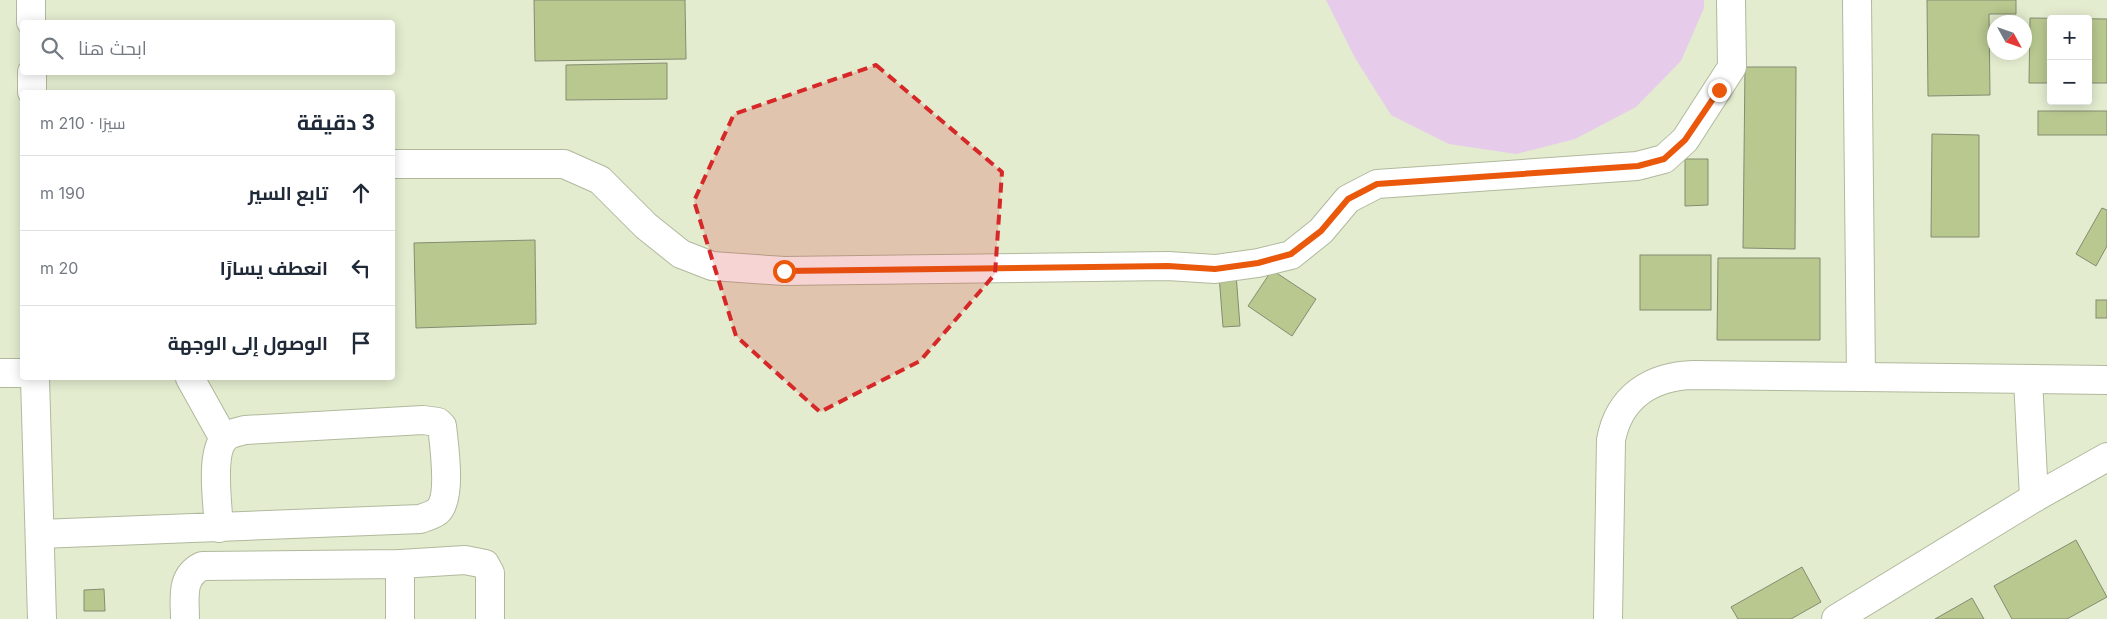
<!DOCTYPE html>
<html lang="ar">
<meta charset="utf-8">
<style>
:root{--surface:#fff;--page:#f6f6f7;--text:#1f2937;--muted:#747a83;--line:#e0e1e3}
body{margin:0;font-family:Inter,Cairo,sans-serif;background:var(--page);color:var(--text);direction:rtl}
.controls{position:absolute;right:15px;top:15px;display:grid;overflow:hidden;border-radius:5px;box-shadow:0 2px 12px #0003}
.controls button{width:45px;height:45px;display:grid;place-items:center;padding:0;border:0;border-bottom:1px solid var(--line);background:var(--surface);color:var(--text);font:25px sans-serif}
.compass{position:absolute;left:1987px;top:15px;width:45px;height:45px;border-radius:50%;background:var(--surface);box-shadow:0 2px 12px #0003;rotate:130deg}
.stop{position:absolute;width:15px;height:15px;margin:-11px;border:4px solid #ea580c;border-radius:50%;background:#fff}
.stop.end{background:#ea580c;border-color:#fff;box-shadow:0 1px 5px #0008}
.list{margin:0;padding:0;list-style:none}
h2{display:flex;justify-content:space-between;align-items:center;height:65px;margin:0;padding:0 20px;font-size:21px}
h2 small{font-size:16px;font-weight:400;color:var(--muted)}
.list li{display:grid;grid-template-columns:32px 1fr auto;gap:15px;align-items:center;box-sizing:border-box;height:75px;padding:0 20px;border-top:1px solid var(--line)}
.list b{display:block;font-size:19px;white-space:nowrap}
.list em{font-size:16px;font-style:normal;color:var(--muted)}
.icon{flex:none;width:28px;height:28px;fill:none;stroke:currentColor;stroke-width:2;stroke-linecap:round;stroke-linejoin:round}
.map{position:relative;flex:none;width:2107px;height:619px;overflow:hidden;direction:ltr}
.search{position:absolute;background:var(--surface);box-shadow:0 2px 12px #0003;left:20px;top:20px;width:375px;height:55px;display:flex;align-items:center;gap:12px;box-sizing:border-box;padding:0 18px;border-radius:5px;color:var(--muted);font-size:19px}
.panel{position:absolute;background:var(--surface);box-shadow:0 2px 12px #0003;left:20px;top:90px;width:375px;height:290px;border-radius:5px;direction:rtl}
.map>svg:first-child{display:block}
</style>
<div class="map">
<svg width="2107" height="619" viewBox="0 0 2107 619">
<rect width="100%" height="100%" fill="#e3eccf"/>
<path fill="#e6ccea" d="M 1326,0 L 1704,0 L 1704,8 L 1681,61 L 1636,107 L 1575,139 L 1516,154 L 1449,144 L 1391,115 L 1355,58 Z"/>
<g fill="#b8c88f" stroke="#848c71">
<path d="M 534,0 L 685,0 L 686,59 L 535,61 Z"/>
<path d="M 1927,0 L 2016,0 L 2016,14 L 1989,14 L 1990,95 L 1928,96 Z"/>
<path d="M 2030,18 L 2107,19 L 2107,83 L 2088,83 L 2088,19 L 2051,19 L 2051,83 L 2029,83 Z"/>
<path d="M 667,63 L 667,99 L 566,100 L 566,65 Z"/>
<path d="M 1745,67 L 1796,67 L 1795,249 L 1743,248 Z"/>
<rect x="2038" y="111" width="69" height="24"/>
<path d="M 1932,134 L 1979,135 L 1979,237 L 1931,237 Z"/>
<path d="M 1685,159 L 1708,159 L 1708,205 L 1685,206 Z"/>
<path d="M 2102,208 L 2107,210 L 2107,246 L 2096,266 L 2076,254 Z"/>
<path d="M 535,240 L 536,324 L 416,328 L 414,243 Z"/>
<rect x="1640" y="255" width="71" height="55"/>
<path d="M 1718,258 L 1820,258 L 1820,340 L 1717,340 Z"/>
<path d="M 1272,270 L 1316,299 L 1292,336 L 1248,306 Z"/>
<path d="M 1236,274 L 1240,326 L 1223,327 L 1219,275 Z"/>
<rect x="2096" y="300" width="11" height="18"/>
<path d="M 2076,540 L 2107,597 L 2067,619 L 2012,619 L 1994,586 Z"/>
<path d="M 1802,567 L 1821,602 L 1791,619 L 1738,619 L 1731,607 Z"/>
<path d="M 104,589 L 105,611 L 84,611 L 84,590 Z"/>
<path d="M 1972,598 L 1984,619 L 1935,619 Z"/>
</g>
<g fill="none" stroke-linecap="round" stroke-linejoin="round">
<defs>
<g id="minor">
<path d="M 31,0 L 31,22"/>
<path d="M 1857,0 L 1861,377"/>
<path d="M 32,72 L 32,92"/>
<path d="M 392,164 L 564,164 L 600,180 L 646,226 L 681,254 L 712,266 L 784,271 L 1168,266 L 1215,269 L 1258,263 L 1291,255 L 1321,231 L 1348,199 L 1377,184 L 1637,166 L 1664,159 L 1685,140 L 1732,67 L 1731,0"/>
<path d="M 0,373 L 22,373"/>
<path d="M 35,378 L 42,619"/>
<path d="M 190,378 L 224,439"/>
<path d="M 2028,379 L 2034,498"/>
<path d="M 40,534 L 420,519 C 426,517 433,515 438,511 C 452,497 444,445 442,426 L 438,422 L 423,420 L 245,430 C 238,432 229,433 224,439 C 210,455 218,507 219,528"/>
<path d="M 185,619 C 185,598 180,577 202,566 L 400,564 L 465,560 L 485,564 L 490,573 L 490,619"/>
<path d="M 400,619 L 400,564"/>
<path d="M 1608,619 L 1611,440 C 1619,397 1651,376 1694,375 L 2107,380"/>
<path d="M 1836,619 L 2034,498 L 2107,457"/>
</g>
</defs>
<use href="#minor" stroke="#b0b99d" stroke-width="30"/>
<use href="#minor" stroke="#fff" stroke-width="28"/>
</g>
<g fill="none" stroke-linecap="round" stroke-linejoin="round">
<path stroke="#ea580c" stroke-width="6" d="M 784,271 L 1168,266 L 1215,269 L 1258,263 L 1291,254 L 1321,231 L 1348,199 L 1377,184 L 1638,166 L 1664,159 L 1685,140 L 1719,90"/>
</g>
<path fill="#d62828" fill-opacity="0.2" stroke="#d62828" stroke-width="4" stroke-dasharray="10 6" stroke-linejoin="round" d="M 876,65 L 1002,172 L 995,274 L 920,361 L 820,412 L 736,336 L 694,201 L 734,114 Z"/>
</svg>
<div class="controls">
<button>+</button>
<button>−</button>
</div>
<svg class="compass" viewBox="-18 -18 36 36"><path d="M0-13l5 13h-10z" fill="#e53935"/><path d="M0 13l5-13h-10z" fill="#747a83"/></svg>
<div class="stop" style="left:784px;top:271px"></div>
<div class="stop end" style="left:1719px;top:90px"></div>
<div class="search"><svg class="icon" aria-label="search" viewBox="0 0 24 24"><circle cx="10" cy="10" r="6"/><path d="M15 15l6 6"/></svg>ابحث هنا</div>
<section class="panel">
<h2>3 دقيقة<small>سيرًا · 210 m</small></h2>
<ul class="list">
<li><svg class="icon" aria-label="ahead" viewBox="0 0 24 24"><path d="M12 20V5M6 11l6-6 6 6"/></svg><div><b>تابع السير</b></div><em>190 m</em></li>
<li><svg class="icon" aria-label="left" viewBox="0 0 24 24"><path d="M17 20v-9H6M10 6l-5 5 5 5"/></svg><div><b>انعطف يسارًا</b></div><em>20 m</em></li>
<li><svg class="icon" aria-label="arrive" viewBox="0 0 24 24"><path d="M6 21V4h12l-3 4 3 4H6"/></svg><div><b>الوصول إلى الوجهة</b></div></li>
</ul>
</section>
</div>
